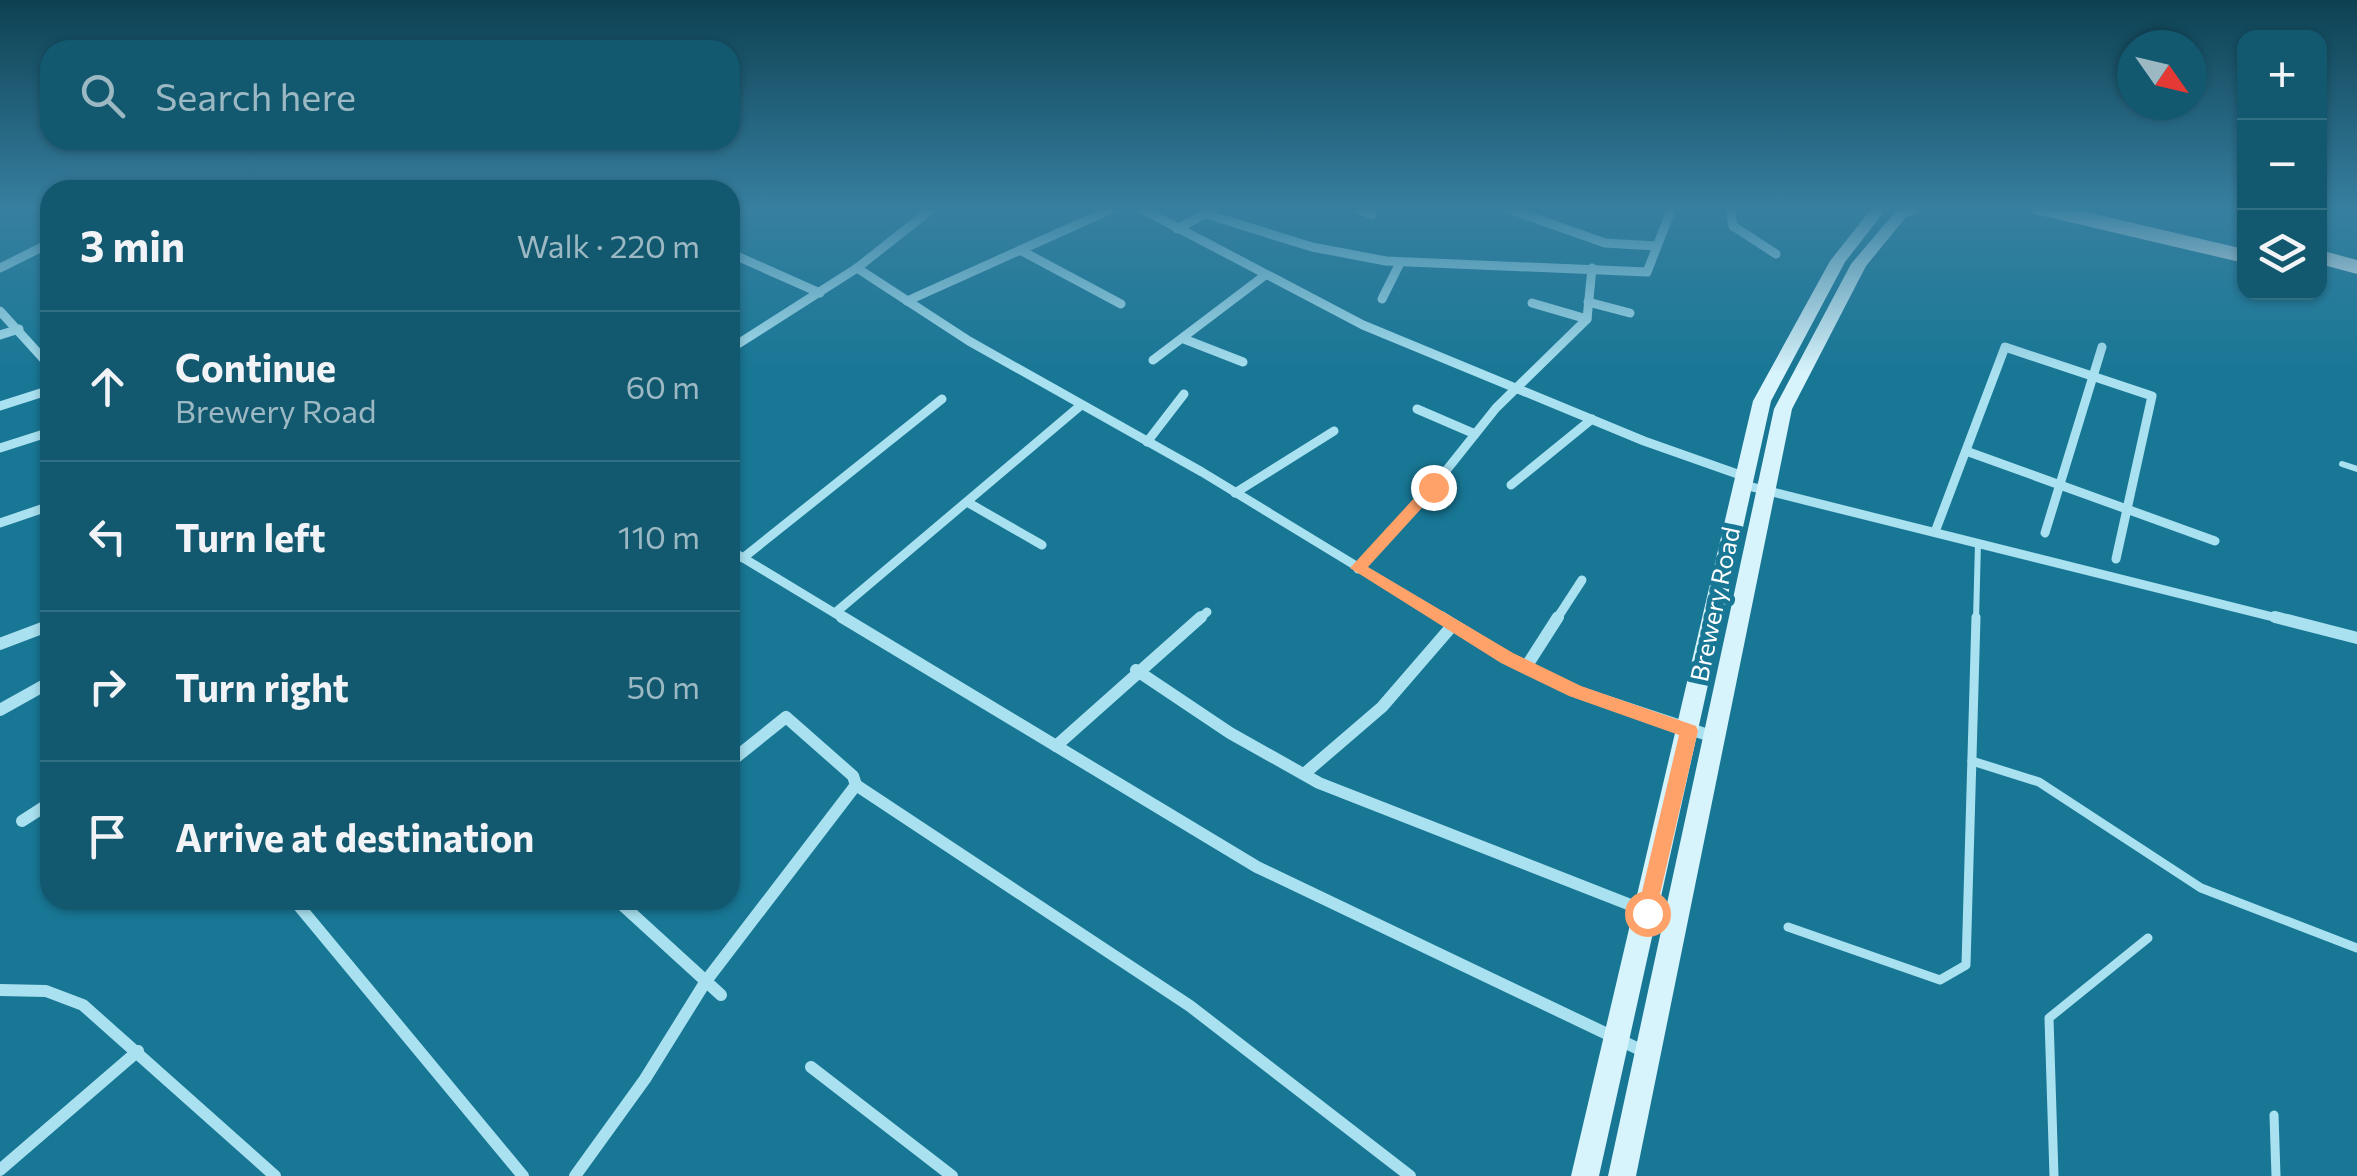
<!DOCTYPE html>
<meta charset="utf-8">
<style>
:root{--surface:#125970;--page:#1b5f75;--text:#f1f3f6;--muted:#9cb8c3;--line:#316f83}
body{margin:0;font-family:Commissioner,sans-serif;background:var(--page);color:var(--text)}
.controls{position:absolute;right:30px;top:30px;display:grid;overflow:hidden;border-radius:20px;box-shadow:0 2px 8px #0004}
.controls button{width:90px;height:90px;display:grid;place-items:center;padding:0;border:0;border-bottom:2px solid var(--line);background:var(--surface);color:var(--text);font:50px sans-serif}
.compass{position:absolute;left:2117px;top:30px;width:90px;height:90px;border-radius:50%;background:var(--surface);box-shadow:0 2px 8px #0004;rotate:124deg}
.stop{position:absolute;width:30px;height:30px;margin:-22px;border:8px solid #ffa269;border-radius:50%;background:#fff}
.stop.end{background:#ffa269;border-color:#fff;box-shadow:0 2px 10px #0008}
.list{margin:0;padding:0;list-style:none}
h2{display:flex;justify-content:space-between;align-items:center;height:130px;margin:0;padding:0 40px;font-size:42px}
h2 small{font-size:32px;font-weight:400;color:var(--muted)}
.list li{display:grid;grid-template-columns:65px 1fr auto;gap:30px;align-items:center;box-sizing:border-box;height:150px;padding:0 40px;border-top:2px solid var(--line)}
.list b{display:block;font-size:38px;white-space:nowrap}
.list p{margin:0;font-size:32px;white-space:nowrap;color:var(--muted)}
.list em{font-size:32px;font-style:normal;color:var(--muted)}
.icon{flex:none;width:55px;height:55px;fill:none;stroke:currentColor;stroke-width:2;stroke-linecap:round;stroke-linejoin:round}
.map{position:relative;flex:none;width:2357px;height:1176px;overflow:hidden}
.search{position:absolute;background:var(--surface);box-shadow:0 2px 8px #0004;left:40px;top:40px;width:700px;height:110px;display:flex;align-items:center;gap:25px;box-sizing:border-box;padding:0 35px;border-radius:30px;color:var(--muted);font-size:38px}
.panel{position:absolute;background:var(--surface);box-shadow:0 2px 8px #0004;left:40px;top:180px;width:700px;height:730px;border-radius:30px}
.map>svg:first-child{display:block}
</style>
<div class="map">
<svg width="2357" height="1176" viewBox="0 0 2357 1176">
<rect width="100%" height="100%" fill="#187795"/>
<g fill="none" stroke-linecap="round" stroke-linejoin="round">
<g stroke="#a9e1f0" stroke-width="6">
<path d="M 2342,464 L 2357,469"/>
<path d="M 1976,620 L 1978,543"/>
</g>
<g stroke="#a9e1f0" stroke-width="9">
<path d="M 1972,761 L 2039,782 L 2201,888 L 2357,948"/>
<path d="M 1788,927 L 1940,980 L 1966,965 L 1976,617"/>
<path d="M 2274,1115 L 2276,1176"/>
<path d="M 2054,1176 L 2049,1018 L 2148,938"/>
</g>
<g stroke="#a9e1f0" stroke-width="9">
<path d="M 1140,208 L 1363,325 L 1644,441 L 1746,477"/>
<path d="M 1357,208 L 1372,215"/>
<path d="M 1506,208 L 1605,243 L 1656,246"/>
<path d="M 1730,208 L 1733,226 L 1776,254"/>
<path d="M 1206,214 L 1312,247 L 1386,261 L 1647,272 L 1672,208"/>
<path d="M 1177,229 L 1216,208"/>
<path d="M 1020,250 L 1121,304"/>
<path d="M 730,253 L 820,293"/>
<path d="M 0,268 L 50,243"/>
<path d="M 857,268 L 969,341 L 1202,472 L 1445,620"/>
<path d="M 1382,299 L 1400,263"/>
<path d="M 907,301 L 1114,208"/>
<path d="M 1588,302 L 1630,313"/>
<path d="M 1532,303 L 1587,319"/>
<path d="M 0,311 L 50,366"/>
<path d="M 0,335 L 19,329"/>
<path d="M 1184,339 L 1243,362"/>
<path d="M 730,349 L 857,268 L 933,208"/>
<path d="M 1153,360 L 1264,276"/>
<path d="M 0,406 L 50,390"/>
<path d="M 1417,409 L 1475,434"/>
<path d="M 1147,442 L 1184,394"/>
<path d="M 0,448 L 50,432"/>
<path d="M 1966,451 L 2215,541"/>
<path d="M 1511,485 L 1592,419"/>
<path d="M 1744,485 L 2285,620"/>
<path d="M 1235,493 L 1334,431"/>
<path d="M 967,502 L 1042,545"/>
<path d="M 0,523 L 50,506"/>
<path d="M 1935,532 L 2005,347 L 2152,396 L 2116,559"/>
<path d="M 2045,533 L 2102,347"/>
<path d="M 730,550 L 846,620"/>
<path d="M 743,558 L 942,399"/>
<path d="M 1358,569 L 1433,487 L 1496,408 L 1587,319 L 1592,268"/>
<path d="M 835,613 L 1080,406"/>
<path d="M 1198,620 L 1207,612"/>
<path d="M 1556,620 L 1582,580"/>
</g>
<g stroke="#a9e1f0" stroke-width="12">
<path d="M 842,617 L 1257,867 L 1647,1053"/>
<path d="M 1441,617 L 1507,658 L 1575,691 L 1714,737"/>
<path d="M 2275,617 L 2357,638"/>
<path d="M 0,644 L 50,625"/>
<path d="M 1526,667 L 1558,617"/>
<path d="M 1136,670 L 1230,733 L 1319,783 L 1674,922"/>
<path d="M 0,710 L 50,682"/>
<path d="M 1056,746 L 1201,617"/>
<path d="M 730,762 L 786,717 L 853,776 L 856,785 L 1190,1006 L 1410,1176"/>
<path d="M 1304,774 L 1382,707 L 1452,626"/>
<path d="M 22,821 L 50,803"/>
<path d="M 294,900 L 523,1176"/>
<path d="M 617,900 L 721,995"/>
<path d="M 0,990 L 46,991 L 83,1005 L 275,1176"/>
<path d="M 811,1067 L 952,1176"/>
<path d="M 0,1170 L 138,1051"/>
<path d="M 575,1176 L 645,1079 L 706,981 L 856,785"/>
</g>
<g fill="#d7f3fb" fill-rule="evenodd">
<path d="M 1872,208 L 1887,208 L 1845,262 L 1771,401 L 1599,1176 L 1571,1176 L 1753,401 L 1830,261 Z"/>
<path d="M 1907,208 L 1933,208 L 1906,217 L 1866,266 L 1792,409 L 1636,1176 L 1608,1176 L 1774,409 L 1851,264 L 1896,211 Z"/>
</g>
<g fill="#fff" fill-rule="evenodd">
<path d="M 2028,208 L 2069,208 L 2244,249 L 2244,263 L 2031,213 Z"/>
<path d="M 2320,250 L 2357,260 L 2357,274 L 2320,264 Z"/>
</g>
</g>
<linearGradient id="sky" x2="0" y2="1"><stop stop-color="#0d4152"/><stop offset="0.56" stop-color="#377fa0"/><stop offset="1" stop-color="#377fa0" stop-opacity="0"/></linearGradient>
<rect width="2357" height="373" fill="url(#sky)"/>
<path fill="#ffa269" d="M 1428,483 L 1441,487 L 1368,567 L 1513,653 L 1581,686 L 1696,726 L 1698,731 L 1654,920 L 1647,922 L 1637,913 L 1679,735 L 1569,696 L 1501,663 L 1350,568 Z"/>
<g text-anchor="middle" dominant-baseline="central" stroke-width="10" stroke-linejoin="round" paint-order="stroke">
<g font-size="25" fill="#fff" stroke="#187795">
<text transform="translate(1714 604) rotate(-78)">Brewery Road</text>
</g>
</g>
</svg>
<div class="controls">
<button>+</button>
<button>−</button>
<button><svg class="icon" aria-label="layers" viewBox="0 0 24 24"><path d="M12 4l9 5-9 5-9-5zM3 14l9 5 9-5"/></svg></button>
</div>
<svg class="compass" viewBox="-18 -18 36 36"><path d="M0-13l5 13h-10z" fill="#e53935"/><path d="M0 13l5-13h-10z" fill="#9cb8c3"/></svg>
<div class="stop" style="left:1647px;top:913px"></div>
<div class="stop end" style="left:1433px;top:487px"></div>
<div class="search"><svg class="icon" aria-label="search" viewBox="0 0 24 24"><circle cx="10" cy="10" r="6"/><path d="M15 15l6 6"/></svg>Search here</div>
<section class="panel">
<h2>3 min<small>Walk · 220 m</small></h2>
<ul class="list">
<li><svg class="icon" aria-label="ahead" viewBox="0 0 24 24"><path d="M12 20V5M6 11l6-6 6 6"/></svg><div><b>Continue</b><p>Brewery Road</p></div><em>60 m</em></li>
<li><svg class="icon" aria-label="left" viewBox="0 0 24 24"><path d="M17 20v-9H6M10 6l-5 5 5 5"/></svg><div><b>Turn left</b></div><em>110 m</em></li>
<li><svg class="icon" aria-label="right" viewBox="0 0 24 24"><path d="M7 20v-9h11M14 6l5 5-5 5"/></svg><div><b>Turn right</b></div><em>50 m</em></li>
<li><svg class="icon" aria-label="arrive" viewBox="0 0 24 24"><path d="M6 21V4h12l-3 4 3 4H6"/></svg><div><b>Arrive at destination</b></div></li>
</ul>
</section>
</div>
